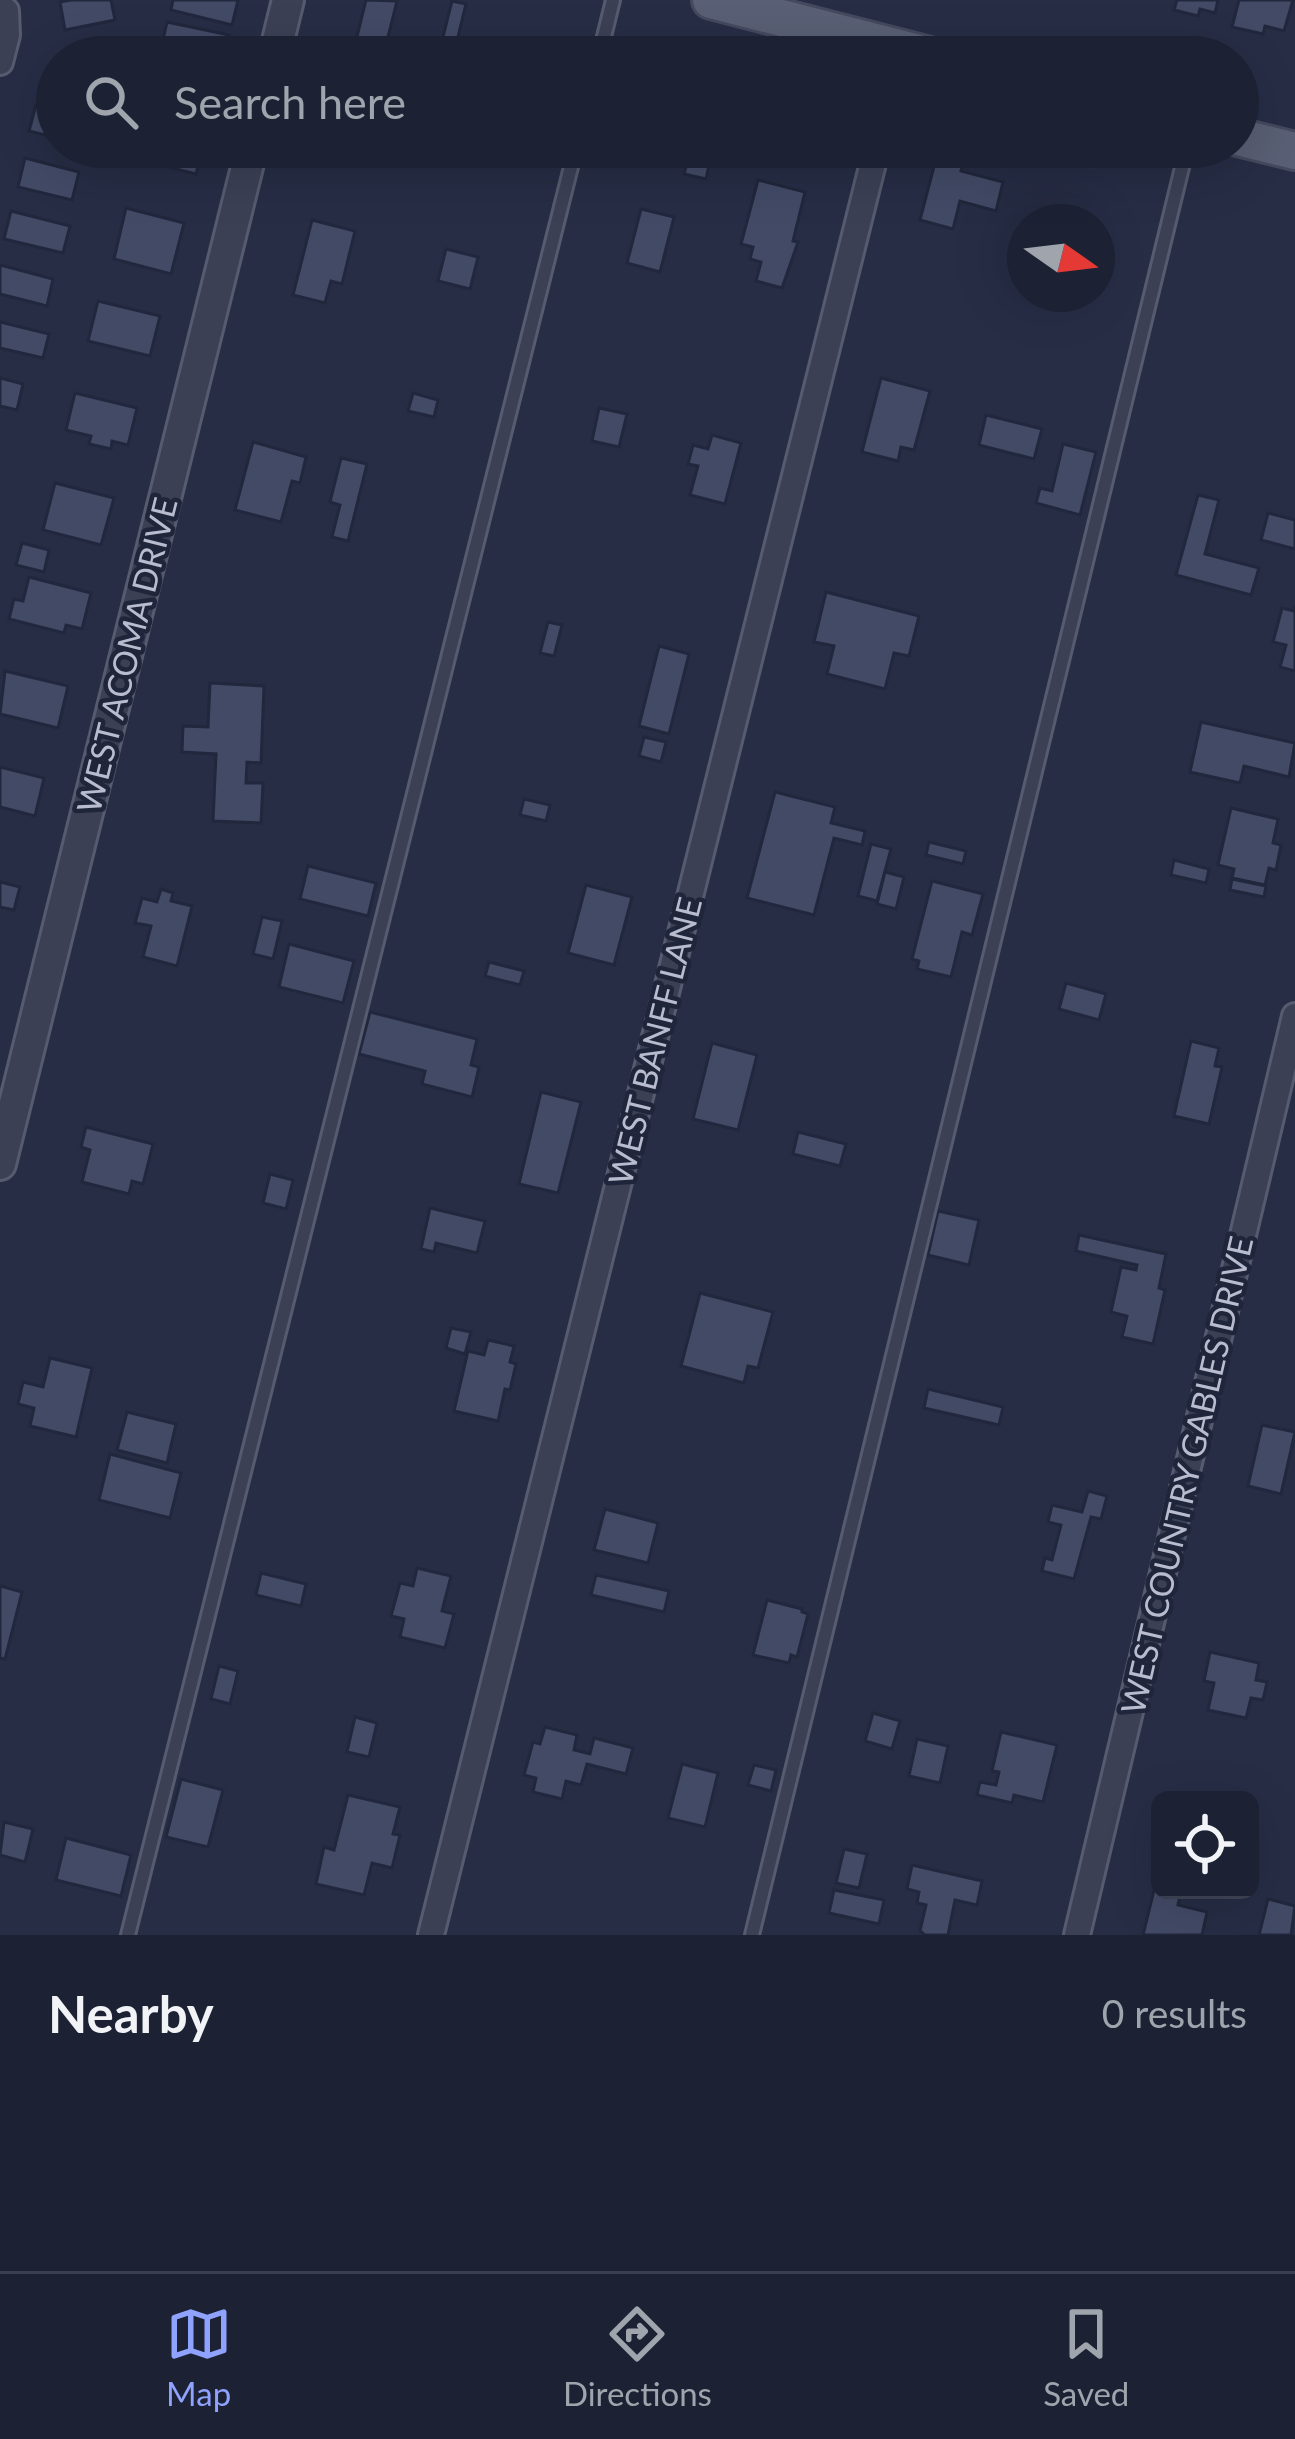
<!DOCTYPE html>
<style>
:root{--surface:#1c2234;--page:#292f40;--text:#f1f3f6;--muted:#a0a4ac;--line:#3a3f4f;--accent:#8ea2fe}
body{margin:0;font-family:Lato,sans-serif;background:var(--page);color:var(--text)}
.controls{position:absolute;right:36px;bottom:36px;display:grid;overflow:hidden;border-radius:18px;box-shadow:0 12px 48px #0002}
.controls button{width:108px;height:108px;display:grid;place-items:center;padding:0;border:0;border-bottom:3px solid var(--line);background:var(--surface);color:var(--text);font:60px sans-serif}
.compass{position:absolute;left:1007px;top:204px;width:108px;height:108px;border-radius:50%;background:var(--surface);box-shadow:0 12px 48px #0002;rotate:104deg}
.list{margin:0;padding:0;list-style:none}
h2{display:flex;justify-content:space-between;align-items:center;height:156px;margin:0;padding:0 48px;font-size:51px}
h2 small{font-size:39px;font-weight:400;color:var(--muted)}
.icon{flex:none;width:66px;height:66px;fill:none;stroke:currentColor;stroke-width:2;stroke-linecap:round;stroke-linejoin:round}
.map{position:relative;flex:none;width:1295px;height:1935px;overflow:hidden}
.search{position:absolute;background:var(--surface);box-shadow:0 12px 48px #0002;left:36px;right:36px;top:36px;height:132px;display:flex;align-items:center;gap:30px;box-sizing:border-box;padding:0 42px;border-radius:66px;color:var(--muted);font-size:45px}
.sheet{height:336px;background:var(--surface)}
nav{display:flex;justify-content:space-around;align-items:center;box-sizing:border-box;height:168px;border-top:3px solid var(--line);background:var(--surface);font-size:33px;color:var(--muted)}
nav a{display:grid;justify-items:center;gap:6px}
nav .on{color:var(--accent)}
.map>svg:first-child{display:block}
</style>
<div class="map">
<svg width="1295" height="1935" viewBox="0 0 1295 1935">
<rect width="100%" height="100%" fill="#262d45"/>
<g fill="#424a66" stroke="#21273c" stroke-width="3">
<path d="M 71,0 L 111,0 L 115,20 L 65,30 L 60,2 Z"/>
<path d="M 173,0 L 238,0 L 232,25 L 171,10 Z"/>
<path d="M 366,0 L 397,1 L 383,57 L 352,57 Z"/>
<path d="M 1177,0 L 1218,0 L 1215,13 L 1200,9 L 1198,16 L 1174,10 Z"/>
<path d="M 1239,0 L 1293,0 L 1284,31 L 1265,26 L 1263,34 L 1232,27 Z"/>
<path d="M 452,1 L 466,4 L 453,57 L 438,57 Z"/>
<path d="M 167,22 L 229,35 L 224,57 L 159,57 Z"/>
<path d="M 36,105 L 57,110 L 57,138 L 29,131 Z"/>
<path d="M 137,147 L 203,147 L 196,174 L 160,165 L 161,160 L 135,153 Z"/>
<path d="M 691,147 L 712,152 L 706,179 L 684,174 Z"/>
<path d="M 939,147 L 965,153 L 961,171 L 1003,182 L 996,211 L 960,201 L 953,229 L 920,220 Z"/>
<path d="M 25,158 L 79,172 L 72,200 L 18,187 Z"/>
<path d="M 758,180 L 805,192 L 793,241 L 798,242 L 782,288 L 756,281 L 761,262 L 750,259 L 753,247 L 741,244 Z"/>
<path d="M 126,208 L 184,223 L 171,274 L 114,259 Z"/>
<path d="M 641,209 L 674,217 L 660,272 L 627,263 Z"/>
<path d="M 11,211 L 70,226 L 63,253 L 4,239 Z"/>
<path d="M 312,220 L 355,231 L 342,284 L 331,281 L 325,303 L 293,295 Z"/>
<path d="M 446,249 L 478,257 L 470,289 L 438,281 Z"/>
<path d="M 0,265 L 53,279 L 47,306 L 0,294 Z"/>
<path d="M 98,301 L 160,316 L 150,356 L 88,341 Z"/>
<path d="M 0,322 L 49,334 L 43,358 L 0,348 Z"/>
<path d="M 0,378 L 23,384 L 17,410 L 0,406 Z"/>
<path d="M 881,378 L 930,391 L 914,450 L 901,447 L 898,461 L 862,452 Z"/>
<path d="M 75,393 L 137,408 L 128,445 L 112,441 L 111,449 L 89,444 L 91,436 L 66,430 Z"/>
<path d="M 413,393 L 438,400 L 434,417 L 408,411 Z"/>
<path d="M 599,408 L 627,414 L 619,447 L 592,441 Z"/>
<path d="M 986,415 L 1042,429 L 1034,459 L 979,445 Z"/>
<path d="M 712,435 L 741,443 L 725,504 L 690,495 L 698,466 L 688,464 L 693,445 L 708,449 Z"/>
<path d="M 253,442 L 306,457 L 300,483 L 292,481 L 281,522 L 235,510 Z"/>
<path d="M 1063,444 L 1096,452 L 1080,515 L 1036,503 L 1040,488 L 1052,491 Z"/>
<path d="M 341,458 L 367,464 L 348,541 L 332,537 L 340,505 L 330,502 Z"/>
<path d="M 55,483 L 114,498 L 101,545 L 43,530 Z"/>
<path d="M 1198,495 L 1219,500 L 1205,554 L 1259,568 L 1251,595 L 1176,575 Z"/>
<path d="M 1268,513 L 1295,520 L 1295,549 L 1261,540 Z"/>
<path d="M 22,543 L 49,550 L 44,572 L 16,565 Z"/>
<path d="M 29,577 L 91,593 L 82,629 L 66,625 L 64,633 L 9,619 L 14,599 L 23,601 Z"/>
<path d="M 826,592 L 919,616 L 909,656 L 894,653 L 885,689 L 827,674 L 834,646 L 814,642 Z"/>
<path d="M 1295,606 L 1295,671 L 1280,667 L 1286,645 L 1273,642 L 1282,608 L 1294,611 Z"/>
<path d="M 548,622 L 562,625 L 554,656 L 540,653 Z"/>
<path d="M 659,646 L 689,654 L 669,734 L 639,726 Z"/>
<path d="M 5,671 L 68,686 L 58,728 L 0,714 Z"/>
<path d="M 210,683 L 264,686 L 261,763 L 247,762 L 246,783 L 263,783 L 261,823 L 213,821 L 216,754 L 182,752 L 183,726 L 208,727 Z"/>
<path d="M 1201,722 L 1295,743 L 1289,777 L 1244,766 L 1240,783 L 1190,772 Z"/>
<path d="M 644,737 L 666,742 L 661,762 L 639,756 Z"/>
<path d="M 0,767 L 44,778 L 35,816 L 0,807 Z"/>
<path d="M 775,792 L 835,807 L 831,823 L 865,831 L 862,845 L 834,838 L 814,915 L 747,898 Z"/>
<path d="M 524,799 L 550,805 L 546,821 L 520,815 Z"/>
<path d="M 1231,808 L 1278,819 L 1273,843 L 1281,845 L 1276,870 L 1269,868 L 1265,885 L 1232,878 L 1234,869 L 1218,865 Z"/>
<path d="M 929,842 L 966,851 L 963,864 L 926,855 Z"/>
<path d="M 871,844 L 891,849 L 877,901 L 858,896 Z"/>
<path d="M 1174,860 L 1209,869 L 1206,883 L 1171,875 Z"/>
<path d="M 308,866 L 376,883 L 368,916 L 300,899 Z"/>
<path d="M 885,872 L 904,877 L 896,909 L 877,904 Z"/>
<path d="M 1232,879 L 1266,886 L 1264,897 L 1230,890 Z"/>
<path d="M 932,881 L 983,894 L 972,935 L 962,932 L 951,977 L 917,969 L 919,961 L 912,959 Z"/>
<path d="M 0,882 L 20,887 L 14,910 L 0,907 Z"/>
<path d="M 586,885 L 632,897 L 614,965 L 568,953 Z"/>
<path d="M 161,889 L 173,893 L 171,901 L 192,906 L 177,966 L 143,957 L 151,926 L 135,923 L 142,898 L 157,902 Z"/>
<path d="M 262,917 L 282,921 L 273,959 L 253,954 Z"/>
<path d="M 289,944 L 354,961 L 343,1003 L 279,987 Z"/>
<path d="M 489,962 L 524,971 L 520,985 L 485,976 Z"/>
<path d="M 1066,983 L 1106,994 L 1099,1020 L 1059,1009 Z"/>
<path d="M 370,1012 L 477,1039 L 471,1065 L 479,1067 L 472,1097 L 422,1084 L 425,1071 L 359,1054 Z"/>
<path d="M 1191,1041 L 1219,1048 L 1215,1066 L 1222,1067 L 1209,1124 L 1174,1116 Z"/>
<path d="M 712,1043 L 757,1055 L 738,1130 L 693,1119 Z"/>
<path d="M 541,1092 L 581,1102 L 558,1193 L 519,1184 Z"/>
<path d="M 86,1127 L 153,1144 L 143,1184 L 132,1181 L 129,1194 L 82,1182 L 90,1150 L 81,1147 Z"/>
<path d="M 798,1132 L 846,1144 L 840,1166 L 793,1154 Z"/>
<path d="M 270,1174 L 293,1180 L 286,1209 L 263,1203 Z"/>
<path d="M 430,1208 L 485,1221 L 477,1253 L 436,1243 L 434,1252 L 421,1249 Z"/>
<path d="M 938,1211 L 979,1220 L 969,1265 L 928,1255 Z"/>
<path d="M 1079,1235 L 1166,1254 L 1159,1288 L 1165,1290 L 1153,1344 L 1122,1337 L 1127,1316 L 1111,1312 L 1121,1267 L 1136,1270 L 1137,1265 L 1076,1251 Z"/>
<path d="M 700,1293 L 773,1312 L 758,1368 L 748,1366 L 744,1383 L 681,1366 Z"/>
<path d="M 451,1328 L 471,1332 L 465,1354 L 446,1348 Z"/>
<path d="M 488,1340 L 514,1346 L 510,1362 L 516,1364 L 510,1390 L 505,1389 L 498,1421 L 454,1411 L 468,1351 L 484,1355 Z"/>
<path d="M 50,1358 L 92,1368 L 76,1437 L 30,1426 L 34,1408 L 18,1404 L 23,1382 L 43,1387 Z"/>
<path d="M 928,1389 L 1003,1407 L 999,1425 L 924,1408 Z"/>
<path d="M 127,1412 L 176,1424 L 167,1463 L 117,1450 Z"/>
<path d="M 1262,1425 L 1295,1432 L 1281,1494 L 1248,1486 Z"/>
<path d="M 110,1454 L 181,1473 L 170,1518 L 99,1500 Z"/>
<path d="M 1088,1491 L 1107,1496 L 1101,1519 L 1091,1517 L 1074,1579 L 1042,1571 L 1045,1558 L 1052,1560 L 1061,1525 L 1048,1522 L 1052,1505 L 1082,1512 Z"/>
<path d="M 605,1509 L 658,1523 L 648,1563 L 594,1550 Z"/>
<path d="M 417,1568 L 451,1576 L 442,1611 L 454,1614 L 445,1648 L 400,1637 L 404,1619 L 391,1616 L 400,1583 L 413,1586 Z"/>
<path d="M 261,1573 L 306,1584 L 301,1606 L 256,1595 Z"/>
<path d="M 596,1575 L 669,1591 L 664,1612 L 591,1595 Z"/>
<path d="M 0,1586 L 22,1592 L 5,1659 L 0,1658 Z"/>
<path d="M 767,1600 L 802,1609 L 802,1612 L 808,1614 L 797,1657 L 791,1655 L 789,1663 L 753,1655 Z"/>
<path d="M 1210,1652 L 1259,1663 L 1256,1680 L 1267,1682 L 1263,1700 L 1251,1698 L 1246,1718 L 1208,1710 L 1214,1683 L 1204,1681 Z"/>
<path d="M 219,1666 L 238,1671 L 230,1704 L 211,1699 Z"/>
<path d="M 873,1713 L 900,1721 L 892,1749 L 865,1741 Z"/>
<path d="M 355,1717 L 377,1723 L 369,1757 L 347,1752 Z"/>
<path d="M 545,1727 L 577,1735 L 574,1750 L 590,1754 L 594,1738 L 633,1748 L 626,1774 L 587,1764 L 581,1785 L 566,1781 L 562,1799 L 533,1792 L 536,1778 L 524,1775 L 533,1742 L 540,1744 Z"/>
<path d="M 1001,1732 L 1057,1745 L 1043,1802 L 1014,1795 L 1012,1803 L 977,1795 L 980,1782 L 996,1785 L 999,1772 L 992,1771 Z"/>
<path d="M 917,1739 L 948,1746 L 940,1783 L 909,1776 Z"/>
<path d="M 682,1764 L 718,1773 L 705,1827 L 668,1818 Z"/>
<path d="M 754,1765 L 776,1770 L 771,1791 L 748,1785 Z"/>
<path d="M 181,1779 L 223,1790 L 208,1847 L 166,1837 Z"/>
<path d="M 348,1795 L 400,1807 L 393,1834 L 400,1835 L 392,1868 L 372,1863 L 364,1895 L 316,1884 L 324,1847 L 334,1850 Z"/>
<path d="M 4,1822 L 33,1829 L 25,1862 L 0,1855 Z"/>
<path d="M 66,1838 L 131,1855 L 121,1896 L 56,1880 Z"/>
<path d="M 844,1849 L 867,1854 L 859,1888 L 836,1883 Z"/>
<path d="M 912,1865 L 982,1881 L 977,1905 L 955,1900 L 948,1935 L 925,1935 L 920,1931 L 926,1905 L 917,1903 L 919,1892 L 907,1889 Z"/>
<path d="M 1157,1878 L 1160,1890 L 1200,1890 L 1199,1895 L 1181,1891 L 1178,1905 L 1207,1912 L 1202,1935 L 1143,1935 Z"/>
<path d="M 834,1890 L 884,1900 L 879,1924 L 829,1913 Z"/>
<path d="M 1268,1899 L 1295,1906 L 1291,1935 L 1259,1935 Z"/>
</g>
<g fill="none" stroke-linecap="round" stroke-linejoin="round">
<defs>
<g id="service">
<path d="M 599,57 L 613,0"/>
<path d="M 128,1935 L 576,147"/>
<path d="M 752,1935 L 1187,147"/>
</g>
<g id="minor">
<path d="M 0,6 L 6,11 L 7,35 L 0,62"/>
<path d="M 431,1935 L 877,147"/>
<path d="M 1077,1935 L 1295,1016"/>
</g>
<g id="tertiary">
<path d="M 274,57 L 288,0"/>
<path d="M 0,1164 L 252,147"/>
</g>
<g id="primary">
<path d="M 711,0 L 934,57"/>
<path d="M 1238,137 L 1295,151"/>
</g>
</defs>
<use href="#service" stroke="#565b6f" stroke-width="18"/>
<use href="#minor" stroke="#565b6f" stroke-width="30"/>
<use href="#tertiary" stroke="#565b6f" stroke-width="36"/>
<use href="#primary" stroke="#44495e" stroke-width="42"/>
<use href="#service" stroke="#3b4055" stroke-width="12"/>
<use href="#minor" stroke="#3b4055" stroke-width="24"/>
<use href="#tertiary" stroke="#3b4055" stroke-width="30"/>
<use href="#primary" stroke="#595f74" stroke-width="36"/>
</g>
<g text-anchor="middle" dominant-baseline="central" stroke-width="9" stroke-linejoin="round" paint-order="stroke">
<g font-size="33" fill="#b8bcce" stroke="#1f253a">
<text transform="translate(126 655) rotate(-76)">WEST ACOMA DRIVE</text>
<text transform="translate(654 1041) rotate(-76)">WEST BANFF LANE</text>
<text transform="translate(1186 1475) rotate(-77)">WEST COUNTRY GABLES DRIVE</text>
</g>
</g>
</svg>
<div class="controls">
<button><svg class="icon" aria-label="locate" viewBox="0 0 24 24"><circle cx="12" cy="12" r="6"/><path d="M12 2v4M12 18v4M2 12h4M18 12h4"/></svg></button>
</div>
<svg class="compass" viewBox="-18 -18 36 36"><path d="M0-13l5 13h-10z" fill="#e53935"/><path d="M0 13l5-13h-10z" fill="#a0a4ac"/></svg>
<div class="search"><svg class="icon" aria-label="search" viewBox="0 0 24 24"><circle cx="10" cy="10" r="6"/><path d="M15 15l6 6"/></svg>Search here</div>
</div>
<section class="sheet">
<h2>Nearby<small>0 results</small></h2>
<ul class="list">
</ul>
</section>
<nav>
<a class="on"><svg class="icon" aria-label="map" viewBox="0 0 24 24"><path d="M3 6l6-2 6 2 6-2v14l-6 2-6-2-6 2zM9 4v14M15 6v14"/></svg>Map</a>
<a><svg class="icon" aria-label="directions" viewBox="0 0 24 24"><path d="M12 3l9 9-9 9-9-9zM9 14v-3h6M13 9l2 2-2 2"/></svg>Directions</a>
<a><svg class="icon" aria-label="saved" viewBox="0 0 24 24"><path d="M7 4h10v16l-5-4-5 4z"/></svg>Saved</a>
</nav>
